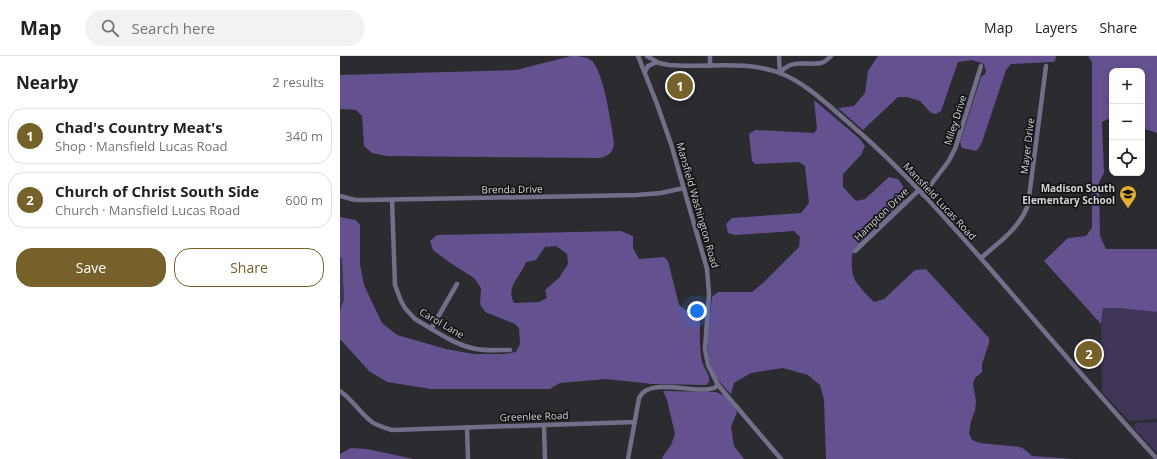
<!DOCTYPE html>
<meta charset="utf-8">
<style>
:root{--surface:#fff;--page:#f2f2f2;--text:#202124;--muted:#757577;--line:#e0e0e0;--accent:#77612b}
body{margin:0;font-family:"Open Sans",sans-serif;background:var(--page);color:var(--text)}
.controls{position:absolute;right:12px;top:12px;display:grid;overflow:hidden;border-radius:8px;box-shadow:0 2px 6px #0003}
.controls button{width:36px;height:36px;display:grid;place-items:center;padding:0;border:0;border-bottom:1px solid var(--line);background:var(--surface);color:var(--text);font:20px sans-serif}
.you{position:absolute;left:357px;top:255px;width:14px;height:14px;margin:-10px;border:3px solid #fff;border-radius:50%;background:#1a73e8;box-shadow:0 0 0 6px #1a73e833}
.badge{display:grid;place-items:center;width:26px;height:26px;border-radius:50%;background:var(--accent);color:#fff;font-size:13px;font-weight:700}
.pin{position:absolute;translate:-50% -50%;border:2px solid #fff;box-shadow:0 1px 4px #0006}
.list{margin:0;padding:0;list-style:none}
h2{display:flex;justify-content:space-between;align-items:center;height:52px;margin:0;padding:0 16px;font-size:17px}
h2 small{font-size:13px;font-weight:400;color:var(--muted)}
.list li{display:grid;grid-template-columns:26px 1fr auto;gap:12px;align-items:center;box-sizing:border-box;height:56px;margin:0 8px 8px;padding:0 8px;border:1px solid var(--line);border-radius:16px}
.list b{display:block;font-size:15px;white-space:nowrap}
.list p{margin:0;font-size:13px;white-space:nowrap;color:var(--muted)}
.list em{font-size:13px;font-style:normal;color:var(--muted)}
.actions{display:flex;gap:8px;padding:12px 16px}
.actions a{flex:1;padding:9px 0;border:1px solid var(--accent);border-radius:16px;text-align:center;font-size:14px;color:var(--accent)}
.actions .main{background:var(--accent);color:#fff}
.icon{flex:none;width:22px;height:22px;fill:none;stroke:currentColor;stroke-width:2;stroke-linecap:round;stroke-linejoin:round}
.map{position:relative;flex:none;width:817px;height:403px;overflow:hidden}
header{display:flex;align-items:center;gap:24px;box-sizing:border-box;height:56px;padding:0 20px;background:var(--surface);border-bottom:1px solid var(--line)}
header strong{font-size:19px}
nav{display:flex;gap:22px;margin-inline-start:auto;font-size:14px}
.search{width:280px;height:36px;background:var(--page);display:flex;align-items:center;gap:10px;box-sizing:border-box;padding:0 14px;border-radius:22px;color:var(--muted);font-size:15px}
main{display:flex}
aside{flex:1;background:var(--surface)}
.map>svg:first-child{display:block}
</style>
<header>
<strong>Map</strong>
<div class="search"><svg class="icon" aria-label="search" viewBox="0 0 24 24"><circle cx="10" cy="10" r="6"/><path d="M15 15l6 6"/></svg>Search here</div>
<nav><a>Map</a><a>Layers</a><a>Share</a></nav>
</header>
<main>
<aside>
<h2>Nearby<small>2 results</small></h2>
<ul class="list">
<li><span class="badge">1</span><div><b>Chad's Country Meat's</b><p>Shop · Mansfield Lucas Road</p></div><em>340 m</em></li>
<li><span class="badge">2</span><div><b>Church of Christ South Side</b><p>Church · Mansfield Lucas Road</p></div><em>600 m</em></li>
</ul>
<div class="actions"><a class="main">Save</a><a>Share</a></div>
</aside>
<div class="map">
<svg width="817" height="403" viewBox="0 0 817 403">
<rect width="100%" height="100%" fill="#2c2b2f"/>
<g fill="#3e3557">
<path d="M 0,201 L 2,202 L 4,244 L 0,254 Z"/>
<path d="M 763,252 L 778,252 L 817,256 L 817,363 L 789,365 L 762,336 L 761,268 Z"/>
<path d="M 817,366 L 817,397 L 793,371 L 794,369 L 796,367 Z"/>
</g>
<g fill="#635190" fill-rule="evenodd">
<path d="M 231,0 C 238,0 246,0 252,5 C 264,17 271,68 274,86 C 273,97 270,99 260,102 L 47,100 L 32,97 L 24,90 L 22,60 L 16,54 L 0,53 L 0,19 L 176,14 Z"/>
<path d="M 538,0 L 716,0 L 715,5 L 713,6 L 671,8 L 666,14 L 642,86 L 640,90 L 636,95 L 622,92 L 620,86 L 641,21 L 645,18 L 646,15 L 644,8 L 632,4 L 618,6 L 601,55 L 596,58 L 591,57 L 580,45 L 567,41 L 558,41 L 523,74 L 498,52 L 514,50 L 525,37 L 528,15 Z"/>
<path d="M 748,0 L 817,0 L 817,77 L 802,72 L 802,15 L 772,15 L 772,64 L 768,63 L 762,66 L 764,117 L 759,126 L 760,180 L 766,193 L 817,193 L 817,256 L 778,252 L 763,252 L 761,268 L 704,205 L 728,182 L 746,180 L 752,172 L 752,6 Z"/>
<path d="M 474,44 L 520,83 L 525,90 L 521,99 L 503,118 L 503,131 L 516,145 L 525,143 L 549,121 L 558,123 L 563,130 L 565,144 L 515,192 C 510,200 511,216 515,224 C 517,229 529,241 534,246 L 544,243 L 575,214 L 586,213 L 649,282 L 649,287 L 642,308 L 642,316 L 635,322 L 633,328 L 636,345 L 635,355 L 631,365 L 629,377 L 632,384 L 640,387 L 680,391 L 684,393 L 692,400 L 734,403 L 486,403 L 484,344 L 480,329 L 468,319 L 443,312 L 411,317 L 394,327 L 391,338 C 383,330 374,321 371,310 C 364,291 370,261 372,241 L 378,236 L 412,236 L 423,227 L 459,191 L 460,181 L 454,175 L 395,179 L 388,177 L 386,168 L 392,162 L 461,157 L 469,147 L 465,110 L 459,106 L 415,108 L 412,105 L 409,78 L 415,74 L 474,77 L 477,73 Z"/>
<path d="M 0,161 L 16,164 L 20,169 L 20,208 L 24,229 L 42,267 L 57,279 L 106,293 L 134,298 L 164,298 L 176,296 L 180,288 L 179,272 L 175,268 L 145,256 L 140,248 L 141,232 L 134,222 L 109,206 L 93,194 L 90,185 L 97,179 L 281,175 L 293,180 L 293,192 L 299,203 L 324,201 L 328,205 L 339,249 L 360,264 C 360,278 359,292 362,306 C 364,313 370,318 369,326 L 366,329 L 312,328 L 266,323 L 220,327 L 210,333 L 91,333 L 47,326 L 29,315 L 0,283 L 0,254 L 4,244 L 2,202 L 0,201 ZM 216,190 L 227,198 L 228,208 L 219,222 L 205,234 L 207,242 L 199,246 L 174,247 C 165,230 181,221 186,206 L 196,204 L 205,191 Z"/>
<path d="M 323,335 L 376,336 L 389,342 L 397,356 L 391,371 L 394,390 L 404,403 L 322,403 L 323,400 L 331,389 L 335,378 L 327,344 Z"/>
<path d="M 11,392 L 27,393 L 74,403 L 0,403 L 0,398 Z"/>
</g>
<g fill="none" stroke-linecap="round" stroke-linejoin="round">
<g stroke="#756e8b" stroke-width="4.5">
<path d="M 298,0 L 317,48 L 331,88 L 367,213 L 369,238 L 365,293 L 368,309 L 378,329 L 441,403"/>
<path d="M 307,0 L 319,7 L 329,9 C 366,12 405,4 440,17 C 466,27 488,49 509,67 C 564,114 612,169 659,223 C 711,283 763,344 817,403"/>
<path d="M 370,0 L 370,10"/>
<path d="M 439,0 L 440,17"/>
<path d="M 305,16 L 308,10 L 317,6"/>
<path d="M 440,17 C 452,2 465,10 481,7 C 485,6 488,3 491,0"/>
<path d="M 583,139 L 608,106 L 615,93 L 641,10"/>
<path d="M 0,140 L 15,144 L 27,144 L 297,139 L 321,137 L 344,132"/>
<path d="M 52,144 L 55,229 L 61,245 L 65,252 L 75,263 L 80,266 C 97,276 115,289 136,293 C 147,295 159,294 170,294"/>
<path d="M 515,195 L 579,134"/>
<path d="M 641,202 C 658,187 680,172 688,149 L 706,10"/>
<path d="M 91,273 L 117,228"/>
<path d="M 0,335 C 12,343 20,357 32,366 C 38,370 45,372 52,374 L 295,366"/>
<path d="M 204,369 L 205,403"/>
<path d="M 127,371 L 128,403"/>
<path d="M 288,403 L 299,342 C 308,321 352,337 370,333 C 373,333 376,331 378,329"/>
</g>
</g>
<defs>
<symbol id="school-pin" viewBox="-11 -11 22 30"><path d="M0 17L-7.5 6A9.5 9.5 0 1 1 7.5 6Z" fill="#e1af34" stroke="#141416"/><path d="M0-5L7-2L0 1L-7-2ZM-4 1L0 2.5L4 1V4Q0 6-4 4Z" fill="#111"/></symbol>
</defs>
<g fill-rule="evenodd">
<use href="#school-pin" x="778" y="128" width="20" height="27"/>
</g>
<g text-anchor="middle" dominant-baseline="central" stroke-width="3.5" stroke-linejoin="round" paint-order="stroke">
<g font-size="10" fill="#d3d2d5" stroke="#141416">
<text transform="translate(615 64) rotate(-72)">Miley Drive</text>
<text transform="translate(687 90) rotate(-83)">Mayer Drive</text>
<text transform="translate(172 133) rotate(-1)">Brenda Drive</text>
<text transform="translate(600 145) rotate(47)">Mansfield Lucas Road</text>
<text transform="translate(358 149) rotate(74)">Mansfield Washington Road</text>
<text transform="translate(541 158) rotate(-44)">Hampton Drive</text>
<text transform="translate(102 267) rotate(30)">Carol Lane</text>
<text transform="translate(194 360) rotate(-2)">Greenlee Road</text>
</g>
<g font-size="10" font-weight="bold" fill="#d3d2d5" stroke="#141416" text-anchor="end">
<text x="775" y="132">Madison South<tspan x="775" dy="12">Elementary School</tspan></text>
</g>
</g>
</svg>
<div class="controls">
<button>+</button>
<button>−</button>
<button><svg class="icon" aria-label="locate" viewBox="0 0 24 24"><circle cx="12" cy="12" r="6"/><path d="M12 2v4M12 18v4M2 12h4M18 12h4"/></svg></button>
</div>
<div class="you"></div>
<div class="pin badge" style="left:340px;top:30px">1</div>
<div class="pin badge" style="left:749px;top:298px">2</div>
</div>
</main>
